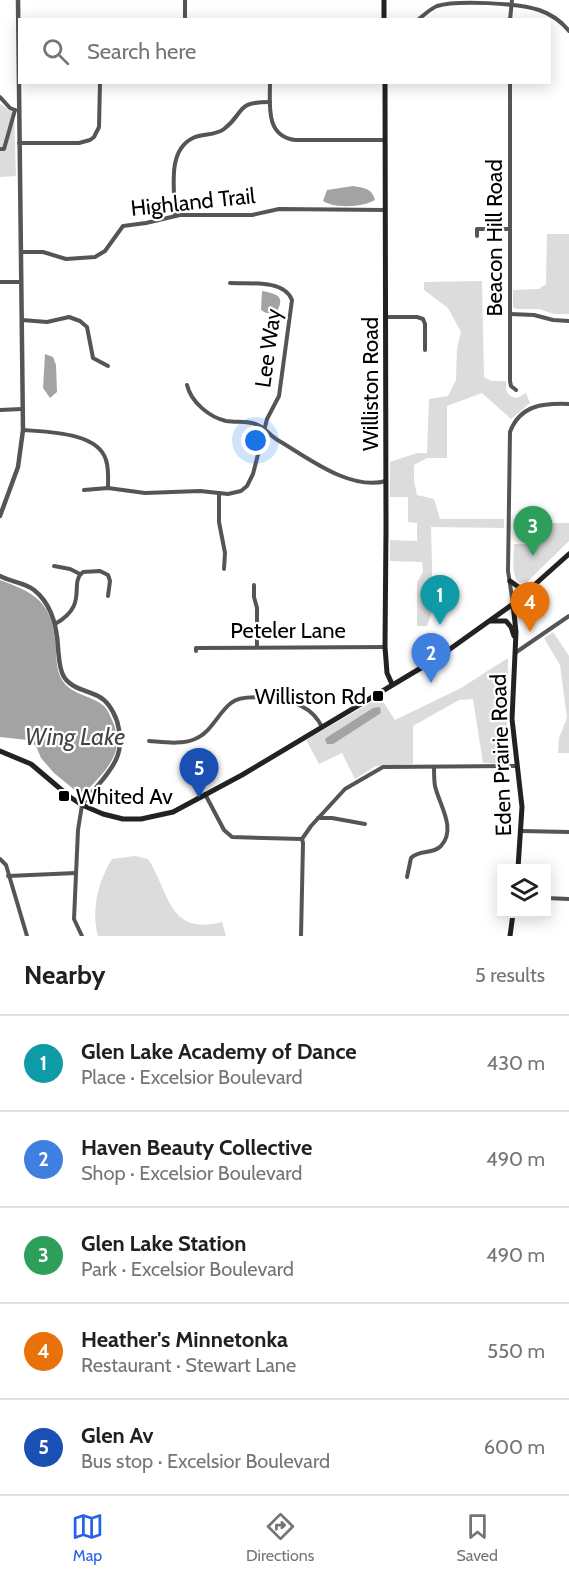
<!DOCTYPE html>
<meta charset="utf-8">
<style>
:root{--surface:#fff;--page:#f6f6f6;--text:#202124;--muted:#757577;--line:#e0e0e0;--accent:#2563eb}
body{margin:0;font-family:Cabin,sans-serif;background:var(--page);color:var(--text)}
.controls{position:absolute;right:18px;bottom:18px;display:grid;overflow:hidden;border-radius:0px;box-shadow:0 3px 15px #0003}
.controls button{width:54px;height:54px;display:grid;place-items:center;padding:0;border:0;border-bottom:2px solid var(--line);background:var(--surface);color:var(--text);font:30px sans-serif}
.you{position:absolute;left:256px;top:441px;width:21px;height:21px;margin:-15px;border:4px solid #fff;border-radius:50%;background:#1a73e8;box-shadow:0 0 0 9px #1a73e833}
.badge{display:grid;place-items:center;width:39px;height:39px;border-radius:50%;background:var(--accent);color:#fff;font-size:20px;font-weight:700}
.pin{position:absolute;translate:-50% -50px;filter:drop-shadow(0 2px 3px #0008)}
.pin::after{content:'';position:absolute;top:32px;width:21px;height:18px;background:inherit;clip-path:polygon(0 0,100% 0,50% 100%)}
.list{margin:0;padding:0;list-style:none}
h2{display:flex;justify-content:space-between;align-items:center;height:78px;margin:0;padding:0 24px;font-size:26px}
h2 small{font-size:20px;font-weight:400;color:var(--muted)}
.list li{display:grid;grid-template-columns:39px 1fr auto;gap:18px;align-items:center;box-sizing:border-box;height:96px;padding:0 24px;border-top:2px solid var(--line)}
.list b{display:block;font-size:22px;white-space:nowrap}
.list p{margin:0;font-size:20px;white-space:nowrap;color:var(--muted)}
.list em{font-size:20px;font-style:normal;color:var(--muted)}
.icon{flex:none;width:33px;height:33px;fill:none;stroke:currentColor;stroke-width:2;stroke-linecap:round;stroke-linejoin:round}
.map{position:relative;flex:none;width:569px;height:936px;overflow:hidden}
.search{position:absolute;background:var(--surface);box-shadow:0 3px 15px #0003;left:18px;right:18px;top:18px;height:66px;display:flex;align-items:center;gap:15px;box-sizing:border-box;padding:0 21px;border-radius:0px;color:var(--muted);font-size:22px}
.sheet{height:558px;background:var(--surface)}
nav{display:flex;justify-content:space-around;align-items:center;box-sizing:border-box;height:84px;border-top:2px solid var(--line);background:var(--surface);font-size:16px;color:var(--muted)}
nav a{display:grid;justify-items:center;gap:3px}
nav .on{color:var(--accent)}
.map>svg:first-child{display:block}
</style>
<div class="map">
<svg width="569" height="936" viewBox="0 0 569 936">
<rect width="100%" height="100%" fill="#fff"/>
<g fill="#dcdcdc">
<path d="M 0,104 L 14,113 L 16,176 L 0,177 Z"/>
<path d="M 547,234 L 569,234 L 569,314 L 554,314 L 539,309 L 516,309 L 513,307 L 513,290 L 539,289 L 546,284 Z"/>
<path d="M 482,281 L 484,377 L 491,381 L 506,381 C 506,391 506,396 517,398 L 526,393 L 530,403 L 511,419 L 482,393 L 447,406 L 447,458 L 427,458 L 414,465 L 414,481 L 417,495 L 434,499 L 440,519 L 504,519 L 504,528 L 431,527 L 433,609 L 427,626 L 417,626 L 417,582 L 423,572 L 422,562 L 390,561 L 390,540 L 417,541 L 417,523 L 408,522 L 408,497 L 390,497 L 390,462 L 417,453 L 427,453 L 429,399 L 448,396 L 456,380 L 457,349 L 461,332 L 448,308 L 424,290 L 424,282 Z"/>
<path d="M 542,523 L 569,523 L 569,541 L 527,582 L 519,583 C 511,575 514,556 514,544 L 532,544 L 543,537 Z"/>
<path d="M 553,632 L 569,656 L 569,753 L 558,753 L 559,738 L 567,718 L 560,665 L 544,638 Z"/>
<path d="M 508,658 L 507,726 L 511,762 L 509,764 L 483,763 L 473,699 L 459,700 L 413,726 L 413,764 L 376,766 L 355,779 L 342,753 L 319,764 L 306,740 L 380,697 L 395,720 L 461,688 Z"/>
<path d="M 135,856 L 148,859 C 170,893 168,936 222,922 L 226,936 L 98,936 C 91,910 98,882 112,859 Z"/>
</g>
<g fill="#a3a3a3">
<path d="M 353,186 C 364,188 372,188 375,200 C 364,207 335,209 323,201 L 327,190 Z"/>
<path d="M 262,291 C 277,294 286,296 276,313 L 266,313 L 261,310 Z"/>
<path d="M 45,354 L 53,357 L 56,365 L 57,392 L 50,398 L 43,388 Z"/>
<path d="M 0,580 C 33,592 51,601 55,639 C 57,651 55,664 60,676 C 68,694 86,694 100,703 C 108,708 109,714 113,722 C 127,756 102,773 82,796 L 54,773 L 41,758 L 36,746 L 28,740 L 0,737 Z"/>
<path d="M 380,707 L 381,713 L 333,744 L 327,744 L 325,740 L 326,738 L 373,708 Z"/>
</g>
<g fill="none" stroke-linecap="round" stroke-linejoin="round">
<g stroke="#555" stroke-width="4">
<path d="M 185,0 L 185,20"/>
<path d="M 418,20 C 424,15 430,9 437,6 C 456,0 519,3 539,10 C 551,14 561,21 569,31"/>
<path d="M 510,20 L 512,0"/>
<path d="M 270,82 C 270,105 265,136 295,140 L 385,140"/>
<path d="M 510,82 L 510,381 L 511,386 L 516,390"/>
<path d="M 0,97 L 10,108 L 15,110"/>
<path d="M 19,143 L 79,143 L 90,140 L 94,137 L 99,127 L 100,82"/>
<path d="M 1,149 L 4,149 L 15,110"/>
<path d="M 175,216 C 175,191 166,151 193,138 C 203,133 215,136 224,129 C 246,112 234,102 270,102"/>
<path d="M 477,236 L 477,229 L 510,229"/>
<path d="M 21,252 L 43,252 L 66,259 L 95,257 L 105,251 L 123,226 L 146,223 L 180,215 L 252,215 L 279,209 L 385,210"/>
<path d="M 0,282 L 20,282"/>
<path d="M 510,314 L 534,315 L 553,320 L 569,321"/>
<path d="M 387,317 L 417,317 L 423,319 L 425,324 L 425,350"/>
<path d="M 22,320 L 47,322 L 69,317 L 80,321 L 87,327 L 93,358 L 108,366"/>
<path d="M 187,385 C 191,402 209,417 226,421 C 237,423 247,420 258,425 C 265,428 270,435 276,439 C 307,457 349,491 386,481"/>
<path d="M 0,410 L 22,409"/>
<path d="M 23,430 C 47,432 98,432 106,460 C 109,469 108,479 108,488"/>
<path d="M 84,490 L 108,488 L 145,493 L 200,491 L 228,494 L 241,491 L 247,486 L 253,474 L 267,419 L 279,396 L 292,300 C 284,279 249,284 230,283"/>
<path d="M 219,493 L 219,522 L 225,553 L 224,569"/>
<path d="M 54,566 L 70,569 L 80,574"/>
<path d="M 254,585 L 254,597 L 257,608 L 257,647"/>
<path d="M 513,604 L 508,571 L 510,432 C 520,405 543,403 569,404"/>
<path d="M 55,624 C 90,604 68,584 83,572 L 100,571 L 108,575 L 110,581 L 108,596"/>
<path d="M 196,651 L 196,648 L 385,647"/>
<path d="M 515,653 L 569,616"/>
<path d="M 149,741 C 163,742 182,745 195,739 C 211,733 218,713 231,703 C 244,692 289,699 303,707 C 311,711 318,719 322,727"/>
<path d="M 205,794 L 224,830 L 232,837 L 302,839"/>
<path d="M 318,818 L 332,818 L 365,824"/>
<path d="M 521,831 L 569,832"/>
<path d="M 302,839 L 311,826 L 345,789 L 383,767 L 517,766"/>
<path d="M 0,859 L 6,865 L 27,936"/>
<path d="M 8,876 L 76,873"/>
<path d="M 407,877 L 411,858 C 420,849 432,855 441,846 C 457,829 439,804 435,786 C 434,780 434,774 434,767"/>
<path d="M 546,898 L 569,899"/>
<path d="M 82,936 L 74,919 L 78,830 L 82,805"/>
<path d="M 301,936 L 303,843 L 302,839"/>
</g>
<g stroke="#555" stroke-width="4.5">
<path d="M 0,516 L 18,467 L 23,430 L 18,0"/>
<path d="M 0,576 C 10,582 24,582 34,590 C 52,604 57,627 58,648 C 59,657 59,667 63,675 C 69,688 86,690 98,696 C 108,701 113,710 117,721 C 129,761 104,775 82,805"/>
</g>
<g stroke="#222" stroke-width="5">
<path d="M 384,0 L 384,20"/>
<path d="M 385,82 L 386,529 L 385,647 L 387,673 L 392,684"/>
<path d="M 510,581 L 520,588 L 533,586"/>
<path d="M 513,604 L 516,632 L 512,719 L 522,807 L 518,868"/>
<path d="M 491,621 L 506,621 L 511,627 L 514,636"/>
<path d="M 0,751 L 31,764 L 70,797 L 82,805 L 103,814 L 123,819 L 141,819 L 173,812 L 242,775 L 436,659 L 513,604 L 569,554"/>
<path d="M 510,936 L 513,914"/>
</g>
</g>
<g fill="#000" stroke="#fff" stroke-width="2">
<rect x="372" y="690" width="12" height="12" rx="3"/>
<rect x="58" y="790" width="12" height="12" rx="3"/>
</g>
<g text-anchor="middle" dominant-baseline="central" stroke-width="4.5" stroke-linejoin="round" paint-order="stroke">
<g font-size="22" fill="#000" stroke="#fff">
<text transform="translate(193 202) rotate(-6)">Highland Trail</text>
<text transform="translate(494 238) rotate(-90)">Beacon Hill Road</text>
<text transform="translate(268 348) rotate(-82)">Lee Way</text>
<text transform="translate(370 384) rotate(-90)">Williston Road</text>
<text x="288" y="630">Peteler Lane</text>
<text transform="translate(501 755) rotate(-92)">Eden Prairie Road</text>
</g>
<g font-size="22" fill="#000" stroke="#fff" text-anchor="end">
<text x="366" y="696">Williston Rd</text>
<text x="76" y="796" text-anchor="start">Whited Av</text>
</g>
<g font-size="24" font-style="italic" fill="#444" stroke="#fff">
<text x="75" y="736">Wing Lake</text>
</g>
</g>
</svg>
<div class="controls">
<button><svg class="icon" aria-label="layers" viewBox="0 0 24 24"><path d="M12 4l9 5-9 5-9-5zM3 14l9 5 9-5"/></svg></button>
</div>
<div class="you"></div>
<div class="pin badge" style="left:440px;top:625px;background:#0f9aa8">1</div>
<div class="pin badge" style="left:431px;top:683px;background:#3f7fe0">2</div>
<div class="pin badge" style="left:533px;top:556px;background:#2e9e5b">3</div>
<div class="pin badge" style="left:530px;top:632px;background:#e8710a">4</div>
<div class="pin badge" style="left:199px;top:798px;background:#1a4fb4">5</div>
<div class="search"><svg class="icon" aria-label="search" viewBox="0 0 24 24"><circle cx="10" cy="10" r="6"/><path d="M15 15l6 6"/></svg>Search here</div>
</div>
<section class="sheet">
<h2>Nearby<small>5 results</small></h2>
<ul class="list">
<li><span class="badge" style="background:#0f9aa8">1</span><div><b>Glen Lake Academy of Dance</b><p>Place · Excelsior Boulevard</p></div><em>430 m</em></li>
<li><span class="badge" style="background:#3f7fe0">2</span><div><b>Haven Beauty Collective</b><p>Shop · Excelsior Boulevard</p></div><em>490 m</em></li>
<li><span class="badge" style="background:#2e9e5b">3</span><div><b>Glen Lake Station</b><p>Park · Excelsior Boulevard</p></div><em>490 m</em></li>
<li><span class="badge" style="background:#e8710a">4</span><div><b>Heather's Minnetonka</b><p>Restaurant · Stewart Lane</p></div><em>550 m</em></li>
<li><span class="badge" style="background:#1a4fb4">5</span><div><b>Glen Av</b><p>Bus stop · Excelsior Boulevard</p></div><em>600 m</em></li>
</ul>
</section>
<nav>
<a class="on"><svg class="icon" aria-label="map" viewBox="0 0 24 24"><path d="M3 6l6-2 6 2 6-2v14l-6 2-6-2-6 2zM9 4v14M15 6v14"/></svg>Map</a>
<a><svg class="icon" aria-label="directions" viewBox="0 0 24 24"><path d="M12 3l9 9-9 9-9-9zM9 14v-3h6M13 9l2 2-2 2"/></svg>Directions</a>
<a><svg class="icon" aria-label="saved" viewBox="0 0 24 24"><path d="M7 4h10v16l-5-4-5 4z"/></svg>Saved</a>
</nav>
